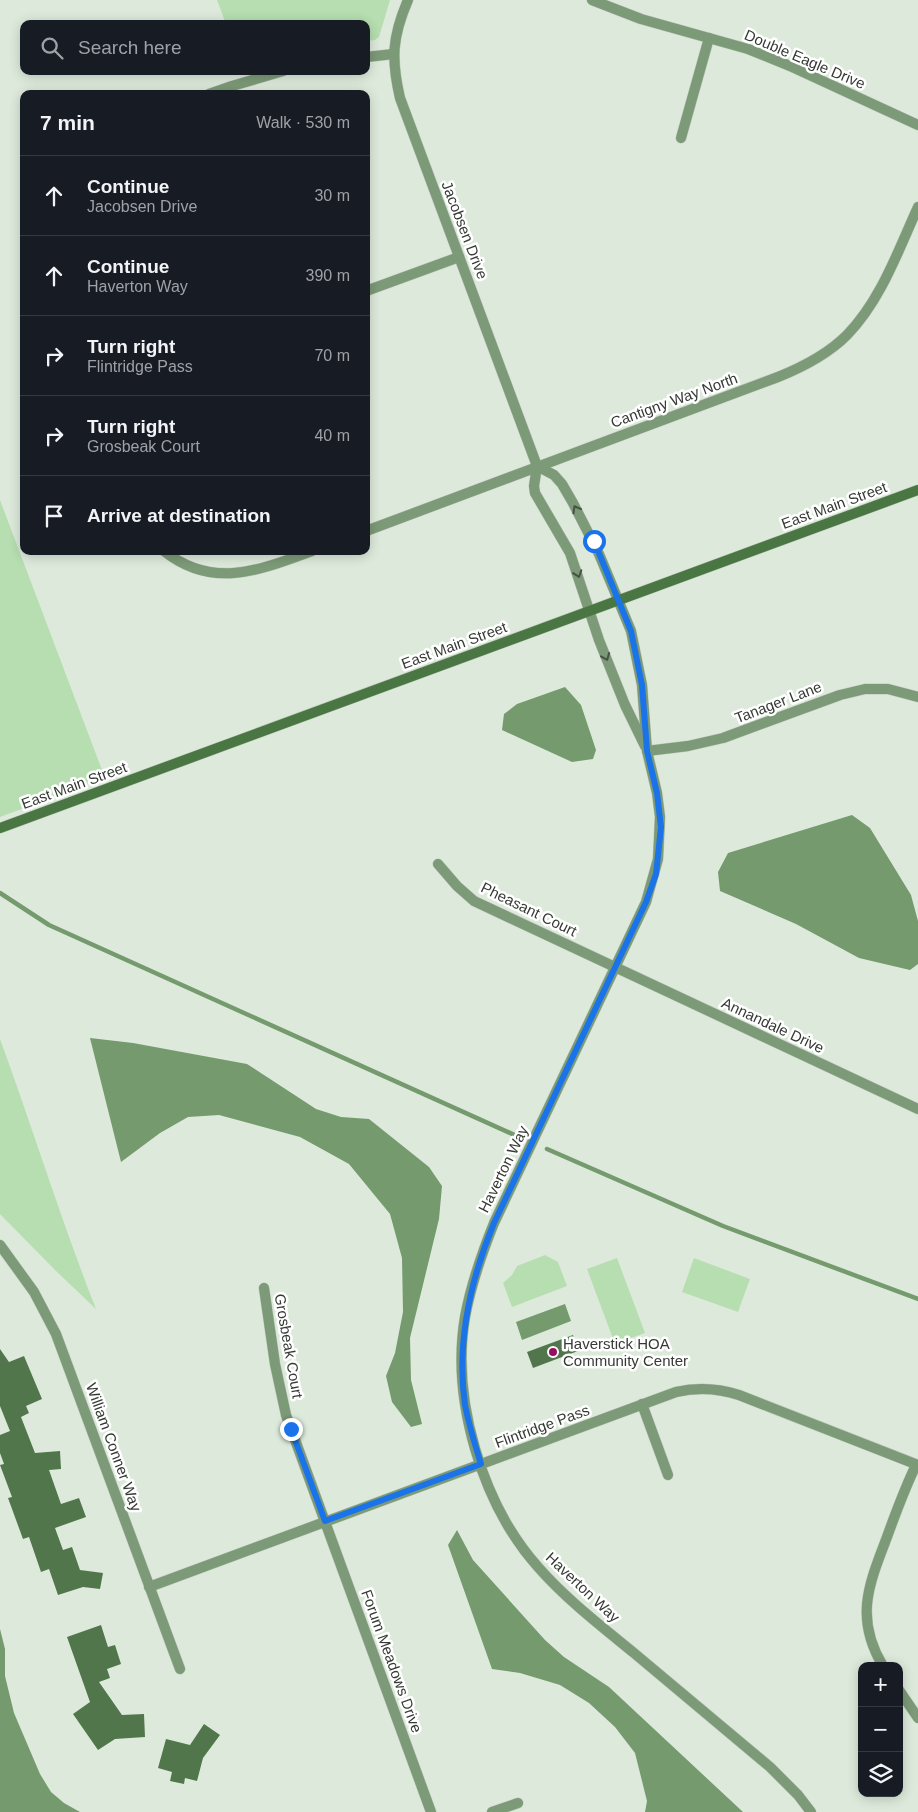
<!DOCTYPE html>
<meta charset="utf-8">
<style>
:root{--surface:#171b24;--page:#20242c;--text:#f1f3f6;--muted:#9ea1a6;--line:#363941}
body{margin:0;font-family:Helvetica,sans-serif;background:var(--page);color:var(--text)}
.controls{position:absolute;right:15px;bottom:15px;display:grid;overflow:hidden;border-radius:10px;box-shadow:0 2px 12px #0003}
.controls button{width:45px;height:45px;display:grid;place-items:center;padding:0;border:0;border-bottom:1px solid var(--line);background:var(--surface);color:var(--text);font:25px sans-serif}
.stop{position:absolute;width:15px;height:15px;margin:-11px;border:4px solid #1a73e8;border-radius:50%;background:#fff}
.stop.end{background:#1a73e8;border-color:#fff;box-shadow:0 1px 5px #0008}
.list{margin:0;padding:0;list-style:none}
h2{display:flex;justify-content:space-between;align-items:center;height:65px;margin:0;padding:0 20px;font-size:21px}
h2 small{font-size:16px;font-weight:400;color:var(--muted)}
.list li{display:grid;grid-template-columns:32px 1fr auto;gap:15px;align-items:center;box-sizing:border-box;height:80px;padding:0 20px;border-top:1px solid var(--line)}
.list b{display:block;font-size:19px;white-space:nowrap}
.list p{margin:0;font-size:16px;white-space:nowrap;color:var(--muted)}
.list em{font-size:16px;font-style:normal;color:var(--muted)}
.icon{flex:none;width:28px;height:28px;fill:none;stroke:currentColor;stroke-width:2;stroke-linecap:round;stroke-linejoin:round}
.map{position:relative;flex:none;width:918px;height:1812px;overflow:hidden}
.search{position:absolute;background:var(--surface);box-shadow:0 2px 12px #0003;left:20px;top:20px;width:350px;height:55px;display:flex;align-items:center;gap:12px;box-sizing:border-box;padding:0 18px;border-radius:10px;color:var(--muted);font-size:19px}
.panel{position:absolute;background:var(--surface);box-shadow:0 2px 12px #0003;left:20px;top:90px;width:350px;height:465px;border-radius:10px}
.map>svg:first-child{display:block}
</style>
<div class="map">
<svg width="918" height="1812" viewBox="0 0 918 1812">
<rect width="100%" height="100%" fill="#ddeadb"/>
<g fill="#b6deb0">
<path d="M 217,0 L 390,0 L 379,37 L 375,40 L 366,41 L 366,24 L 226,24 Z"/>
<path d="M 0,500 L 105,778 L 0,817 Z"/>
<path d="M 0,1039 C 33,1129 61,1220 96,1309 L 56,1271 L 0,1214 Z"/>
<path d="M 545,1255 L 558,1262 L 567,1286 L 512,1307 L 503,1283 L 512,1275 L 517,1266 Z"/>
<path d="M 617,1258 L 645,1333 L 615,1344 L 587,1269 Z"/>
<path d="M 694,1258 L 750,1279 L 738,1312 L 682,1292 Z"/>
</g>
<g fill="#749a6e">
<path d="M 565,687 L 581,705 L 596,750 L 593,759 L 572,762 L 502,730 L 504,714 L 517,704 Z"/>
<path d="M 852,815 L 870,828 L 911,895 L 918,921 L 918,964 L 910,970 L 859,958 L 796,924 L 720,891 L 718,872 L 728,853 Z"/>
<path d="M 90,1038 L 133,1043 L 247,1064 L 316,1109 L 341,1117 L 369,1119 L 429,1167 L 442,1186 L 439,1219 L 410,1338 L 411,1380 L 422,1424 L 411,1427 L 392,1402 L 386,1376 L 395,1353 L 403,1312 L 402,1258 L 390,1214 L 349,1164 L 300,1137 L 219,1115 L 188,1117 L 160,1133 L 121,1162 Z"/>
<path d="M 565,1304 L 571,1321 L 522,1340 L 516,1322 Z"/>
<path d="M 457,1530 L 473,1560 L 545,1640 L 564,1657 L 609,1687 L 743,1812 L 645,1812 L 647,1801 L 635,1753 L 615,1727 L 589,1703 L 560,1685 L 520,1673 L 492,1669 L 448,1545 Z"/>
<path d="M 0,1629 L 5,1649 L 5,1676 L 14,1713 L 40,1774 L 51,1792 L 64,1803 L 80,1812 L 0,1812 Z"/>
</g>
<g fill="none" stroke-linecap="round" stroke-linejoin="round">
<g stroke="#749a6e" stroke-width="4.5">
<path d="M 0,893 L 49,925 L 519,1137"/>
<path d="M 547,1149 L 723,1226 L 918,1299"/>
</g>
</g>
<g fill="#51764c">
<path d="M 573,1335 L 578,1351 L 533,1368 L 527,1352 Z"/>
<path d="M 0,1349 L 9,1362 L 24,1356 L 42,1399 L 26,1406 L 29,1413 L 21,1417 L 35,1453 L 60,1451 L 61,1469 L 49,1470 L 61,1504 L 79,1498 L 86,1517 L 55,1528 L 63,1550 L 72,1547 L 80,1570 L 103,1573 L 100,1589 L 83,1587 L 58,1595 L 49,1569 L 41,1572 L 29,1537 L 23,1539 L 8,1498 L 12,1497 L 0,1465 L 4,1464 L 0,1453 L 0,1435 L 10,1431 L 0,1406 Z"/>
<path d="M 101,1625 L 108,1647 L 115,1645 L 121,1664 L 107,1669 L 110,1678 L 99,1682 L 122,1715 L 144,1714 L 145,1737 L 115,1739 L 98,1750 L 73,1714 L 90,1702 L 67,1637 Z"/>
<path d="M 204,1724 L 220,1735 L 203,1758 L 197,1781 L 185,1778 L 184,1784 L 170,1781 L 172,1772 L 158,1768 L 166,1739 L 190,1745 Z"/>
</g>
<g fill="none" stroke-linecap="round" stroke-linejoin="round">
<defs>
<g id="minor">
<path d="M 408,0 C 392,37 391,59 400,98 L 537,466 L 534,486 L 535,493 L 570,553 L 599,640 L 625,705 L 645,746"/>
<path d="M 592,0 L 641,19 L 748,49 L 790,66 L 918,125"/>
<path d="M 366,57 L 394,54"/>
<path d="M 209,94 L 232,86 L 283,71"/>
<path d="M 681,138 L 709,38"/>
<path d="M 366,291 L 459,257"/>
<path d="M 537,466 L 554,475 L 562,484 L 573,503 L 599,554 L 631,631 L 642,685 L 647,751 L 657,793 L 660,817 L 658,859 L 646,902 L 494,1223 C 482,1253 471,1284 465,1317 C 451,1400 482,1504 538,1567 C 566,1599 601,1626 634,1653 C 679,1691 725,1729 770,1767 L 798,1795 L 811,1812"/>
<path d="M 366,531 L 778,377 C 803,367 828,354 847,335 C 881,300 898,251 918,207"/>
<path d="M 164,551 C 213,590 260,570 312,551"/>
<path d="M 647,751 L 688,746 L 723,738 L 840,695 L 865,689 L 888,689 L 918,697"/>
<path d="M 438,864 L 457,886 L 474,901 L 918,1109"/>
<path d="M 0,1245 L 34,1292 L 56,1334 L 180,1669"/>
<path d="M 264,1288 L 275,1364 L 286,1415 L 431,1812"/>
<path d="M 642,1404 L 668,1475"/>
<path d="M 149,1587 L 676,1392 C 698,1387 717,1388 739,1395 L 918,1465"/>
<path d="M 883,1666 C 854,1618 869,1584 887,1537 C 896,1512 905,1488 916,1465"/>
<path d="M 899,1690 L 918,1718"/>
<path d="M 492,1812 L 518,1803"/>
</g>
<path id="secondary" d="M 0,828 L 918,490"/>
</defs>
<use href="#minor" stroke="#bbc7ba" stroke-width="11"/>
<use href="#secondary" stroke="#bbc7ba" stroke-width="11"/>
<use href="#minor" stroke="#7c9a77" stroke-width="10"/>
<use href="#secondary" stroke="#497642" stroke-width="10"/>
</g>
<defs><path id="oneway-chevron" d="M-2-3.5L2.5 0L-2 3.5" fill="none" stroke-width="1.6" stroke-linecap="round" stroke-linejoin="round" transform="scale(1.25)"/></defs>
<g stroke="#475245">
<use href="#oneway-chevron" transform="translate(576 509) rotate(-119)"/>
<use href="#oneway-chevron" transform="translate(578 574) rotate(71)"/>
<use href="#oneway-chevron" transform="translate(606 657) rotate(68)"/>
</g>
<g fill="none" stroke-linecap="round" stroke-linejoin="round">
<path stroke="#1a73e8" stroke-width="6" d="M 291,1429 L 325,1521 L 481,1464 C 475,1445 469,1425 465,1405 C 456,1342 470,1281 494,1223 L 646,902 L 656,874 L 661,827 L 657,793 L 647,751 L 642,685 L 631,631 L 594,541"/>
</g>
<circle fill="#980d61" stroke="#fff" stroke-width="2" cx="553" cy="1352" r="5"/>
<g text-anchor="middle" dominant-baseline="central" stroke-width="5" stroke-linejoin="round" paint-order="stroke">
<g font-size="15" fill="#353a34" stroke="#fff">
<text transform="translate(805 59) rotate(23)">Double Eagle Drive</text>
<text transform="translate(465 230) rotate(69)">Jacobsen Drive</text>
<text transform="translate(674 400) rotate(-20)">Cantigny Way North</text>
<text transform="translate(834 505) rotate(-20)">East Main Street</text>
<text transform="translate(454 645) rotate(-20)">East Main Street</text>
<text transform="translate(778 702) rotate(-21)">Tanager Lane</text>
<text transform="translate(74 785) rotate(-20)">East Main Street</text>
<text transform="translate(529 909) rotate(26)">Pheasant Court</text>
<text transform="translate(773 1025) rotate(25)">Annandale Drive</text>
<text transform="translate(503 1169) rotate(-64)">Haverton Way</text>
<text transform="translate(289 1346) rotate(80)">Grosbeak Court</text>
<text transform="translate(542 1426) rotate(-20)">Flintridge Pass</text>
<text transform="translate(114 1447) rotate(70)">William Conner Way</text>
<text transform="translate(583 1587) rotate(43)">Haverton Way</text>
<text transform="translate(392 1661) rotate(70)">Forum Meadows Drive</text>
</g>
<g font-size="15" fill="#353a34" stroke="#fff" text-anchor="start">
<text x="563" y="1343">Haverstick HOA<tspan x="563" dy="17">Community Center</tspan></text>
</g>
</g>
</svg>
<div class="controls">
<button>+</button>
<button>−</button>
<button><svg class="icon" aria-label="layers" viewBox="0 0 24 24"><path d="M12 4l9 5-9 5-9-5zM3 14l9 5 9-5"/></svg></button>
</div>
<div class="stop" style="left:594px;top:541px"></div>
<div class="stop end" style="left:291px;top:1429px"></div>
<div class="search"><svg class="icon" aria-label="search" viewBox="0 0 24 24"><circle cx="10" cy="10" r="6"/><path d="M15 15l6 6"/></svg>Search here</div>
<section class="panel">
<h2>7 min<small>Walk · 530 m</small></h2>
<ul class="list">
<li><svg class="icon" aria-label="ahead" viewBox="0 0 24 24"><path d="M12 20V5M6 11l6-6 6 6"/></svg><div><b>Continue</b><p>Jacobsen Drive</p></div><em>30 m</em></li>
<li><svg class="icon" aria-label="ahead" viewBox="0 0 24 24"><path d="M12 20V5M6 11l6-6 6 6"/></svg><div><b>Continue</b><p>Haverton Way</p></div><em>390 m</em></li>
<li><svg class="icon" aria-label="right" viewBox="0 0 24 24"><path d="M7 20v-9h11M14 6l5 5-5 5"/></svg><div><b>Turn right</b><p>Flintridge Pass</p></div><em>70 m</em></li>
<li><svg class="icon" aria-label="right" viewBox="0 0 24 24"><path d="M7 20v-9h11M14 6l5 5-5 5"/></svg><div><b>Turn right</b><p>Grosbeak Court</p></div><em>40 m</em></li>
<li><svg class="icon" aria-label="arrive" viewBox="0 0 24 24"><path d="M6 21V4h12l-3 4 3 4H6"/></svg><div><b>Arrive at destination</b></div></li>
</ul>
</section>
</div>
